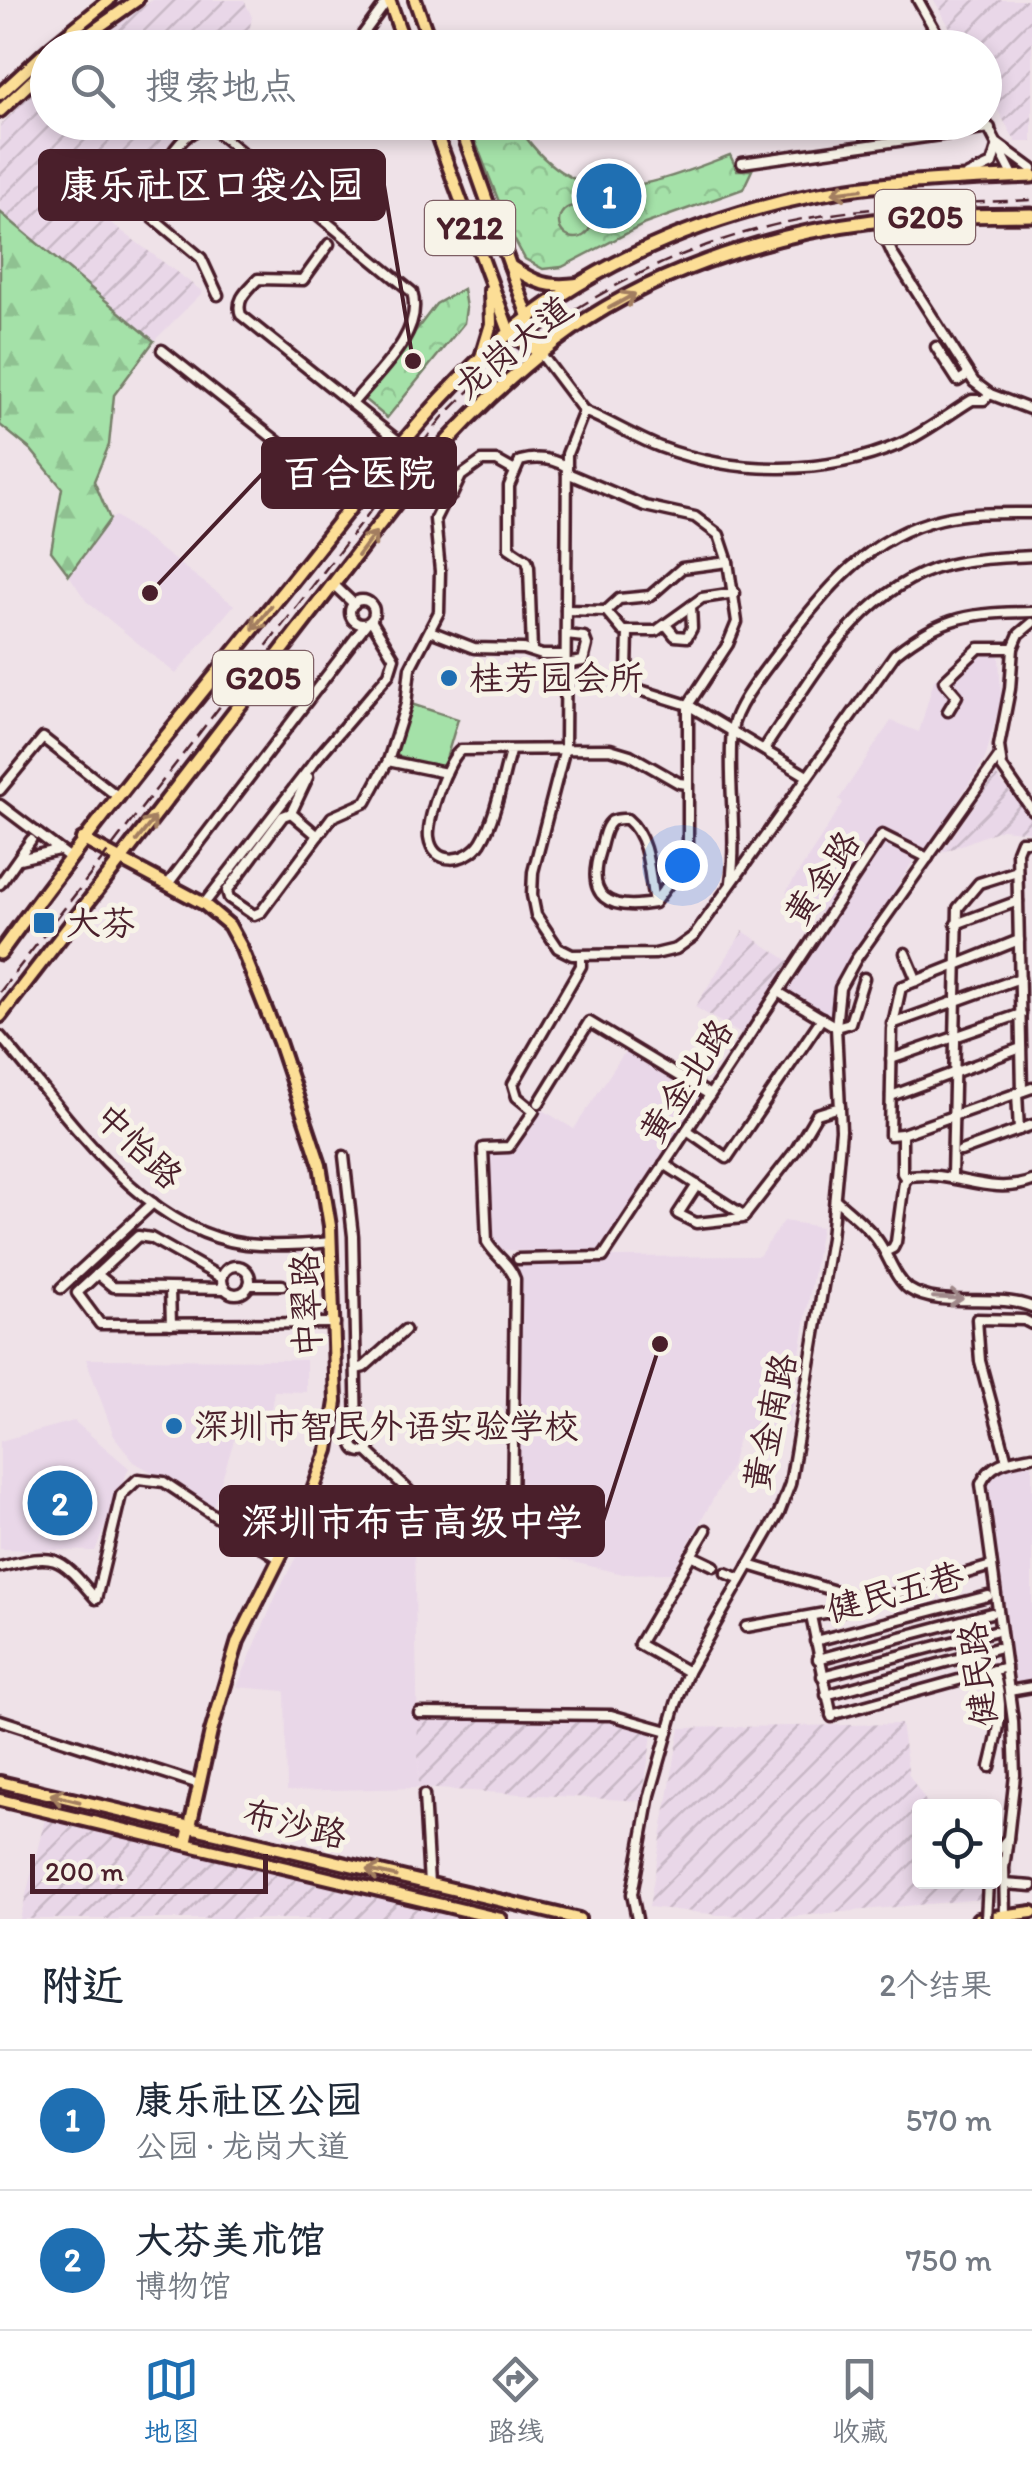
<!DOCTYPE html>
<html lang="zh">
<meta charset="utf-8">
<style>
:root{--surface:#fff;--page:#f6f6f7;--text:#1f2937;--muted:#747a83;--line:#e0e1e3;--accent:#1f6fb2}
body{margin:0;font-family:Itim,"LXGW WenKai TC",sans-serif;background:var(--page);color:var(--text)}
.controls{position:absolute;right:30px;bottom:30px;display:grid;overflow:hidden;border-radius:10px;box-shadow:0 5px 15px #0003}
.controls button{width:90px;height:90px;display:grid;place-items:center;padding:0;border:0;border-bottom:2px solid var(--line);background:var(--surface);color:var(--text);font:50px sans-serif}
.scale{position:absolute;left:30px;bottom:25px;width:238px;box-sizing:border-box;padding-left:10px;border:5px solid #4a1f2b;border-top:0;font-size:28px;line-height:35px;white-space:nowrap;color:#4a1f2b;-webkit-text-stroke:8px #f7f3e8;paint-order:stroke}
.you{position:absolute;left:682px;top:865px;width:35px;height:35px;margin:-25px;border:8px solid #fff;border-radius:50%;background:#1a73e8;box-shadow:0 0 0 15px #1a73e833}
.badge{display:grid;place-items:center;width:65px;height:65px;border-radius:50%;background:var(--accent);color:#fff;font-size:32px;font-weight:700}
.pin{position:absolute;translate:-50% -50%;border:5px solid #fff;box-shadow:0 2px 10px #0006}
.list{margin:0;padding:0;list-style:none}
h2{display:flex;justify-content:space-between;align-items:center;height:130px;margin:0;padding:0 40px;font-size:42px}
h2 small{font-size:32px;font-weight:400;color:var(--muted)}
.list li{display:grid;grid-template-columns:65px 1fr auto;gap:30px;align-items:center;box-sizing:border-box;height:140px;padding:0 40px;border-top:2px solid var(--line)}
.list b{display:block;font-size:38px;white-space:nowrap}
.list p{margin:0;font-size:32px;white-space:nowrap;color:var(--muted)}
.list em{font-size:32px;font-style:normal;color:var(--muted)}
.icon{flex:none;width:55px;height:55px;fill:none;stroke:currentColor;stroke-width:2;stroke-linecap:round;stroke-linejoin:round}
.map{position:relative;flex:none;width:1032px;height:1919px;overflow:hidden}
.search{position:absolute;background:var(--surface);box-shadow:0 5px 15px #0003;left:30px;right:30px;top:30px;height:110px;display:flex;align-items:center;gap:25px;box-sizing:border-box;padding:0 35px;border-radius:55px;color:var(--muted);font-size:38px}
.sheet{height:410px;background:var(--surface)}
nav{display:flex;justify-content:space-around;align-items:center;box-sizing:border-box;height:140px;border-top:2px solid var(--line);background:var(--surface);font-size:28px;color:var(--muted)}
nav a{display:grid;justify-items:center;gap:5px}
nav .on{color:var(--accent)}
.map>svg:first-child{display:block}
</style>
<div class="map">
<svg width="1032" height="1919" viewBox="0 0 1032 1919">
<defs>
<pattern id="industrial-furrows" width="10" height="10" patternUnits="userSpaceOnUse" patternTransform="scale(2.5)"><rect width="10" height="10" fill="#e9d7e8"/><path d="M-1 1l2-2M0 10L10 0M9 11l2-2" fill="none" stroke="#c9b8c7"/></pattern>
<pattern id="forest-firs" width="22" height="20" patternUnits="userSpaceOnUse" patternTransform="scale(2.5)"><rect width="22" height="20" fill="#a4e1a8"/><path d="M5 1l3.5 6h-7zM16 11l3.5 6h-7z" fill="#8fc191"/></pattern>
<pattern id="park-crowns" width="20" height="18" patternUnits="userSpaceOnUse" patternTransform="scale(2.5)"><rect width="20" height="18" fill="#a4e1a8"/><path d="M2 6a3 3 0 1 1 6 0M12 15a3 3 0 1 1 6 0" fill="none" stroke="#8fc191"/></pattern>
</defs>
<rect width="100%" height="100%" fill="#efe2e8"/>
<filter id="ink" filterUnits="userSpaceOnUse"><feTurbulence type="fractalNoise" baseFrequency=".01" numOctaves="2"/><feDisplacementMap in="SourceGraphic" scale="20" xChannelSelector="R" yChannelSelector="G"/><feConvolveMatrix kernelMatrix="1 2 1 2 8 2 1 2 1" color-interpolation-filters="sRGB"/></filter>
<g filter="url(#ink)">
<g fill="#e9d7e8">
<path d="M 116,516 L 234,605 L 176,674 L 86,601 L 69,575 L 110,519 Z"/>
<path d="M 999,654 L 1001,700 L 985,759 L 925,853 L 920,850 L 835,986 L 832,1019 L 784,989 L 830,919 L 786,892 L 843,803 L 839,799 L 891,721 L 919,732 L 934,680 L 985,655 Z"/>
<path d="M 626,1050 L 704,1097 L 598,1253 L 498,1250 L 491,1241 L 490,1153 L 514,1151 L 541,1109 L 574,1129 Z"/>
<path d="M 784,1221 L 821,1227 L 788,1425 L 772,1422 L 767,1447 L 738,1438 L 731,1467 L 672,1573 L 623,1574 L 519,1549 L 519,1266 L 601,1263 L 605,1257 L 759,1256 Z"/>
<path d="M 86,1359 L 306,1360 L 306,1392 L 274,1391 L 270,1416 L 244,1409 L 213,1507 L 134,1462 L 114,1436 Z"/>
<path d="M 74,1421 L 129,1468 L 95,1551 L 0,1549 L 0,1441 Z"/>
<path d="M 1032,1464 L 1032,1682 L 1014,1686 L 986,1491 L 994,1474 L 1004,1468 Z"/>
<path d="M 400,1541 L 414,1541 L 419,1788 L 287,1791 L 285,1691 L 237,1687 L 276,1596 L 298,1553 L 390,1551 Z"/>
</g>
<g fill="url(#industrial-furrows)">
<path d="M 153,0 L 244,0 L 252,17 L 246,47 L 86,47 Z"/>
<path d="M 934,0 L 1032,0 L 1032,142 L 1016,142 L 985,88 L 984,48 L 961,47 Z"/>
<path d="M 47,76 L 48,122 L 187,123 L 111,223 L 203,292 L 154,341 L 0,212 L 0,126 Z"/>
<path d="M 996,775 L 1032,820 L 1032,832 L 1002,829 L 941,853 Z"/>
<path d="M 743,931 L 798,967 L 749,1039 L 695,1007 Z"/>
<path d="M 417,1716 L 615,1720 L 653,1728 L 642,1801 L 419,1788 Z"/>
<path d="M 901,1724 L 909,1775 L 929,1806 L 920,1806 L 920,1882 L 981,1882 L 981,1899 L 789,1917 L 719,1915 L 649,1907 L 680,1728 Z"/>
<path d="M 45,1819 L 276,1872 L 466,1919 L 20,1919 Z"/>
</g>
<path fill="url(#forest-firs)" stroke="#77806a" stroke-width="2.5" d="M 0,212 L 154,341 L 114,395 L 109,445 L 94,481 L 110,519 L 69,575 L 51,551 L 62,488 L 31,450 L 0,425 Z"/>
<g fill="url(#park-crowns)" stroke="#77806a" stroke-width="2.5">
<path d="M 468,123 L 516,123 C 576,218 643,188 730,155 L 737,170 L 752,170 L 743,189 L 645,224 L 562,267 L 543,269 L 525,259 L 512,235 Z"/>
<path d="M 463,289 L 466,308 L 464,323 L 387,418 L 364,399 L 436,304 Z"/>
</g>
<g fill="#a4e1a8" stroke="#77806a" stroke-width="2.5">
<circle cx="575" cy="222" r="16"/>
<path d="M 411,704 L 458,719 L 443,769 L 396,755 Z"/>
</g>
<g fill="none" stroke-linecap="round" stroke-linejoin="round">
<defs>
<g id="minor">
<path d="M 918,0 L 945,48"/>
<path d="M 353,48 L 388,0"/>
<path d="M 984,119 L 1014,177"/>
<path d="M 742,163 L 990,128"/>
<path d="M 968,175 L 992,164 L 998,144 L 1032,169"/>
<path d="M 877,220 L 893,255 L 974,382 L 990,394 L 1032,410"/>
<path d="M 329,244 L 303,280 L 258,279 C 248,290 235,299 241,315 L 402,444"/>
<path d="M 218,295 L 201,258 L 152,217 L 147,206 C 155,180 180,123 212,128 L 412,292 C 425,333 376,374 352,404"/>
<path d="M 936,347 L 958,381 L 969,374"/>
<path d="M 162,350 L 355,503"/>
<path d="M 541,354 L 584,411"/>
<path d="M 584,411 L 567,454 L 565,748 L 533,872 L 532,895 L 536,915 L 558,948 L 572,955 L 655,954 L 676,949 L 694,936 L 895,654 C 943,615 972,613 1032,612"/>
<path d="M 584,411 C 611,422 634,437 660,447 C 735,475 826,476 900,444 C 925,433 949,414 972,400 L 984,400 L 990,394"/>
<path d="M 567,473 L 645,506 L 695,517 L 719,535 L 728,562 L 737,622 L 728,644 L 688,705 L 688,845 L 684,863 L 654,903 C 609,911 585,898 600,850 C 603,841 604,827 612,821 C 618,818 621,819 627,819 C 650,838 649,875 654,903"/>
<path d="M 335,586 L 354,604"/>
<circle cx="362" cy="612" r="12"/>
<path d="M 566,610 L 606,611 L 623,631 L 656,631 L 702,598 L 735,593"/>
<path d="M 606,611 L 619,599 L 650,596 L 682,568 L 728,562"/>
<path d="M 1032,623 L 1019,634 L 1013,648 L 1010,689 L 999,746 L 1002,767 L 1032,810"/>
<path d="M 667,626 L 675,636 L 687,637 L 692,628 L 691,606"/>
<path d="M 430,631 L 474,648 L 523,649 L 542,655 L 565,655"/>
<path d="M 628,632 L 627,672 L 631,683 L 640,690 L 688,705 L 807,776"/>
<path d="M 532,651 L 529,567 L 527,560 L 509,548 L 509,486 L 520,461 C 537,456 552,458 567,467"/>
<path d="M 565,664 L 583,661 L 587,645 L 584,637 L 566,635"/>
<path d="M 948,711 L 957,696 L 944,681 L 979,648 L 1013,648"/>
<path d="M 764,749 C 812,679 858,588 947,565 C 975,558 1003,558 1032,556"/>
<path d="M 510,752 C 502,780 496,817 481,842 C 467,863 433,867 429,837 C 427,819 447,760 461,750 L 610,749 L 630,755 L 679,783 L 687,784"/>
<path d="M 388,761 L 446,773"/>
<path d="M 308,777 L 291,813 L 318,836"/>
<path d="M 0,790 L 43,738 L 117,796"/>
<path d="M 0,805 L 69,857"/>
<path d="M 291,813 L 283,816 L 227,891 L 229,898 L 254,915 L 261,912 L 332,817 L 366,802 L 388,761 L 406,704 L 410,668 L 439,612 L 440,571 L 435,519 L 443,503 L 452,495 L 461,476 L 482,461 L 497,461 L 513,470"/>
<path d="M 19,859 L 58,850"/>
<path d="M 731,882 C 738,832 727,780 732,730 C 735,706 765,670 779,651 C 823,594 866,536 941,519 C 970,512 1002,513 1032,513"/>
<path d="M 0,884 L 31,840"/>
<path d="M 168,884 L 366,624"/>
<path d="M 204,904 L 318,757 L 389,674 L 394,658 L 371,620"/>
<path d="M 956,924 L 1018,901"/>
<path d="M 1019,940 L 901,987 L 892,1029 L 890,1135 L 902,1134 L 1032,1088"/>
<path d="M 905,953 L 917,981"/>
<path d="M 778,992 L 882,835 L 928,858"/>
<path d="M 892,1024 L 1020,978"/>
<path d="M 836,1027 L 850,1023 L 864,978"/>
<path d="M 0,1036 C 65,1111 140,1231 246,1244 C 275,1247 302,1245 331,1242"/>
<path d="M 891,1059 L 1021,1014"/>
<path d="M 1022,1091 L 1017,851 L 1021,841 L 1032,841"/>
<path d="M 1017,1093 L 1019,1130"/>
<path d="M 891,1096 L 1021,1048"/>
<path d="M 539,1103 L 589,1022 L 710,1095"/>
<path d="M 687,1130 L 727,1158 L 822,1018"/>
<path d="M 902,1134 L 902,1173 L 906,1179"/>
<path d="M 961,1151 L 1032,1125"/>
<path d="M 344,1156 L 353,1236 L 357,1435"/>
<path d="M 664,1164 L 745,1216"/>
<path d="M 952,1176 L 958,908 L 979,883 L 1017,871"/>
<path d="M 697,1185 L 678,1214 L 696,1223 L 743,1218 L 795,1151 L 817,1114 L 840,1107"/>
<path d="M 835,1199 C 848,1211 864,1223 875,1237 C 888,1252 893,1277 909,1289 C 941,1310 995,1292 1032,1307"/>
<path d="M 885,1252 L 893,1248 L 896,1242 L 904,1182 L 909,1176 C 953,1170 989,1197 1032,1181"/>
<path d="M 518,1259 L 603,1257 L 778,992 L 836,1027"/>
<circle cx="236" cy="1280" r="14"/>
<path d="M 97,1274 L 113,1287 L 225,1289"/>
<path d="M 222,1278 L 151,1238 L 138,1236 L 77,1293 L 100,1324 L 335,1323"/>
<path d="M 249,1285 L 282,1285"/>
<path d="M 61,1288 L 153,1203"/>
<path d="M 170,1290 L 171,1324"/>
<path d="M 356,1369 L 364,1367 L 405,1330"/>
<circle cx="362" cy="1443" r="9"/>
<path d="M 367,1451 L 430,1511 L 432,1533"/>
<path d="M 1007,1461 L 980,1361 L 977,1319 L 1024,1320 L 1032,1324"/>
<path d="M 292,1532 C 318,1541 349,1548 378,1542 C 385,1541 392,1535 399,1533 C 433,1524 478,1549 508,1529 L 512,1515 L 515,1279 C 510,1264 495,1256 487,1242 L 483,1148 L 509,1147 L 534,1111 L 517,1097 L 513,1084 L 581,966 L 581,956"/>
<path d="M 691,1555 L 714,1566"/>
<path d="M 749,1565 L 855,1597 L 885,1597 L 991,1566"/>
<path d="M 0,1567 C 57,1552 58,1555 96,1599 L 121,1495 L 138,1479 L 164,1482 L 278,1558"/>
<path d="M 726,1573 L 741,1579"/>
<path d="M 811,1616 L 832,1717"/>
<path d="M 746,1627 L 853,1608 L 862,1597"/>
<path d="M 815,1641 L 988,1596"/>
<path d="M 818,1659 L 991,1613"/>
<path d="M 688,1672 L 639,1644 L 706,1530"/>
<path d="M 822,1676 L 994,1631"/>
<path d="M 1009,1691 L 1032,1687"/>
<path d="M 826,1695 L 997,1648"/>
<path d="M 419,1713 L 611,1715 L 668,1731"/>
<path d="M 831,1715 L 1006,1667"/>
<path d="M 0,1720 L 199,1784"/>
<path d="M 990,1767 C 999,1729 1006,1709 993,1670"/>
<path d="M 424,1795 L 429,1884"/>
<path d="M 994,1855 L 1008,1838 L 1015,1775 L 1013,1721 L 981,1484 C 990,1462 1011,1460 1032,1456"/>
<path d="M 1004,1884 L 1032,1886"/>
<path d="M 1005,1915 L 1004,1868 L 1008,1838"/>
<path d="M 637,1919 L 632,1894 L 650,1795 L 676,1704 L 688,1672 L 779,1513 L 790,1484 L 831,1238 L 841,1130 L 836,1027 L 840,988 L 856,959 L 999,757"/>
</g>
<g id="major">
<path d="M 389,0 L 406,48"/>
<path d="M 415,0 L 432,48"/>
<path d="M 50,48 L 109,0"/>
<path d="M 69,48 L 137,0"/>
<path d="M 0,94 L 48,50"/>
<path d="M 0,111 L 48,66"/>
<path d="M 432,122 L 510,334 L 541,354"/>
<path d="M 459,122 L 541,353"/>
<path d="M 510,266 C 536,283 547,288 578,284"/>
<path d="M 481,357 L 491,324 L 490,290"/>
<path d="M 82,839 L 204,904 L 229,925 L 241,947 L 279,1042 L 320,1165 L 330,1226 L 336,1402 L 328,1450 L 312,1493 L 238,1641 L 211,1732 L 186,1844"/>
<path d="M 0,1782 L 579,1919"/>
<path d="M 0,1800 L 501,1919"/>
<path d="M 978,1919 L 1032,1912"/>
</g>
<g id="highway">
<path d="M 0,953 C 90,828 187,710 284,591 C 348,512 407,430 479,360 C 568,274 693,219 814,195 C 885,181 960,179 1032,176"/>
<path d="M 0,1016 L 419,473 C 460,425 505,380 556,341 C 642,275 766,234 873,221 C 925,214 979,216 1032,215"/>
</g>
</defs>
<use href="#minor" stroke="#4a1f2b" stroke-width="15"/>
<use href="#major" stroke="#4a1f2b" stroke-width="18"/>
<use href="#highway" stroke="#4a1f2b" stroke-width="19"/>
<use href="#minor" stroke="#f7f3e8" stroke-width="8"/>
<use href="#major" stroke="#fcde96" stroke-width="10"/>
<use href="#highway" stroke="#fcde96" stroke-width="11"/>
<path stroke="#4a1f2b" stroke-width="2.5" stroke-dasharray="15 8" stroke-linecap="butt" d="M 0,992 L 442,418 C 544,312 680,237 826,215 C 894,204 963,203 1032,200"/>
<defs>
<path id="minor-bridge" d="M 986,1919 L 988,1882"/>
</defs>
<use href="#minor-bridge" stroke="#4a1f2b" stroke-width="15" stroke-linecap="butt"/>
<use href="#minor-bridge" stroke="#f7f3e8" stroke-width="8"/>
</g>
<defs><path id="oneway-shaft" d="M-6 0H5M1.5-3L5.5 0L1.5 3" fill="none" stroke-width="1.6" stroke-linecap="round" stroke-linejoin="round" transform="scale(2.5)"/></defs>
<g stroke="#a37e60">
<use href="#oneway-shaft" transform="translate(847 191) rotate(173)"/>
<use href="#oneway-shaft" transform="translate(622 301) rotate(-29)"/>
<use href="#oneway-shaft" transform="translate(367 544) rotate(-53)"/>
<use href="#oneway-shaft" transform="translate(262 618) rotate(129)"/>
<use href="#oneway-shaft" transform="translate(146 829) rotate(-52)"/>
<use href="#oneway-shaft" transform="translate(65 1798) rotate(-166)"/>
<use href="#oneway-shaft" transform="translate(381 1873) rotate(-167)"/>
</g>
<use stroke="#a0898a" href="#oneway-shaft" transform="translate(948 1298) rotate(3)"/>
</g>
<g fill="#1f6fb2" stroke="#f7f3e8" stroke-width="4">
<circle cx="449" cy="678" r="10"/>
<rect x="32" y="911" width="24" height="24" rx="5"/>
<circle cx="174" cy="1426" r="10"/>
</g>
<g text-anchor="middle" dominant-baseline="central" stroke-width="10" stroke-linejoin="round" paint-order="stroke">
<g fill="#f7f3e8" stroke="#7e5f64" stroke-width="2.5">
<rect x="875" y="190" width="100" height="54" rx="8"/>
<rect x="425" y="201" width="90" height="54" rx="8"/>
<rect x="213" y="651" width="100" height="54" rx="8"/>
</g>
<g font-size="32" font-weight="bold" fill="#4a1f2b">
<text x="925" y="217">G205</text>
<text x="470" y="228">Y212</text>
<text x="263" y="678">G205</text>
</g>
<g font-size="35" fill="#4a1f2b" stroke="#f7f3e8">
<text transform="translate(513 347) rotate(-39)">龙岗大道</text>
<text transform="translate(822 878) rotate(-56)">黄金路</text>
<text transform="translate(686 1081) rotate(-57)">黄金北路</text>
<text transform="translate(139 1146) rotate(44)">中怡路</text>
<text transform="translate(306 1305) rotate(-92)">中翠路</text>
<text transform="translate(770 1422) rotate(-78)">黄金南路</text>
<text transform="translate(895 1592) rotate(-15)">健民五巷</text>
<text transform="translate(978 1674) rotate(-97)">健民路</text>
<text transform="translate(295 1824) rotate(13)">布沙路</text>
</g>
<g font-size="35" fill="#4a1f2b" stroke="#f7f3e8" text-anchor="start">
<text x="469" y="678">桂芳园会所</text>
<text x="66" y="923">大芬</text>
<text x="194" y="1426">深圳市智民外语实验学校</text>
</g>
</g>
<path fill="none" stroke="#4a1f2b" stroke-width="4" d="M413 361L384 185M150 593L263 473M660 1344L603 1521"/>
<g fill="#4a1f2b" stroke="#f7f3e8" stroke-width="4">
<circle cx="413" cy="361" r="10"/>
<circle cx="150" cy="593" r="10"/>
<circle cx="660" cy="1344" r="10"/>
</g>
<g fill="#4a1f2b" stroke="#4a1f2b" stroke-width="4">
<rect x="40" y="151" width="344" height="68" rx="10"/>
<rect x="263" y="439" width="192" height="68" rx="10"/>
<rect x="221" y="1487" width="382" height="68" rx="10"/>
</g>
<g font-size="38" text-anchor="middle" font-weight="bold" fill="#fff">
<text x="212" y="198">康乐社区口袋公园</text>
<text x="359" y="486">百合医院</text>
<text x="412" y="1535">深圳市布吉高级中学</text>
</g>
</svg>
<div class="controls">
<button><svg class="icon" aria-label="locate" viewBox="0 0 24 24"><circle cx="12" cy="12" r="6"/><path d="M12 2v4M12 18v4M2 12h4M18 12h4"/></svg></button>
</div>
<div class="scale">200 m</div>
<div class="you"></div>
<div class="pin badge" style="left:609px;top:196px">1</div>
<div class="pin badge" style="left:60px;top:1503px">2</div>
<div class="search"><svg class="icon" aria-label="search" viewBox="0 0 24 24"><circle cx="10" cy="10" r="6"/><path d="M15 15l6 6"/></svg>搜索地点</div>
</div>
<section class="sheet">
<h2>附近<small>2个结果</small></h2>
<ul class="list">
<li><span class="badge">1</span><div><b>康乐社区公园</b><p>公园 · 龙岗大道</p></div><em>570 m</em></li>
<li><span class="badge">2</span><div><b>大芬美术馆</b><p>博物馆</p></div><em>750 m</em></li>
</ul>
</section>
<nav>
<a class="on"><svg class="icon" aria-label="map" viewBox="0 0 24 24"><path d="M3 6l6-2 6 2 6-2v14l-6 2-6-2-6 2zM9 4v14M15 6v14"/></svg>地图</a>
<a><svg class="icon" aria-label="directions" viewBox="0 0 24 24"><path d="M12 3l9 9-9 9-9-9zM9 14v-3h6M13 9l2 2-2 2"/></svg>路线</a>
<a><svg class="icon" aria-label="saved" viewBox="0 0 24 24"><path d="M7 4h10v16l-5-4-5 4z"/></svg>收藏</a>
</nav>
